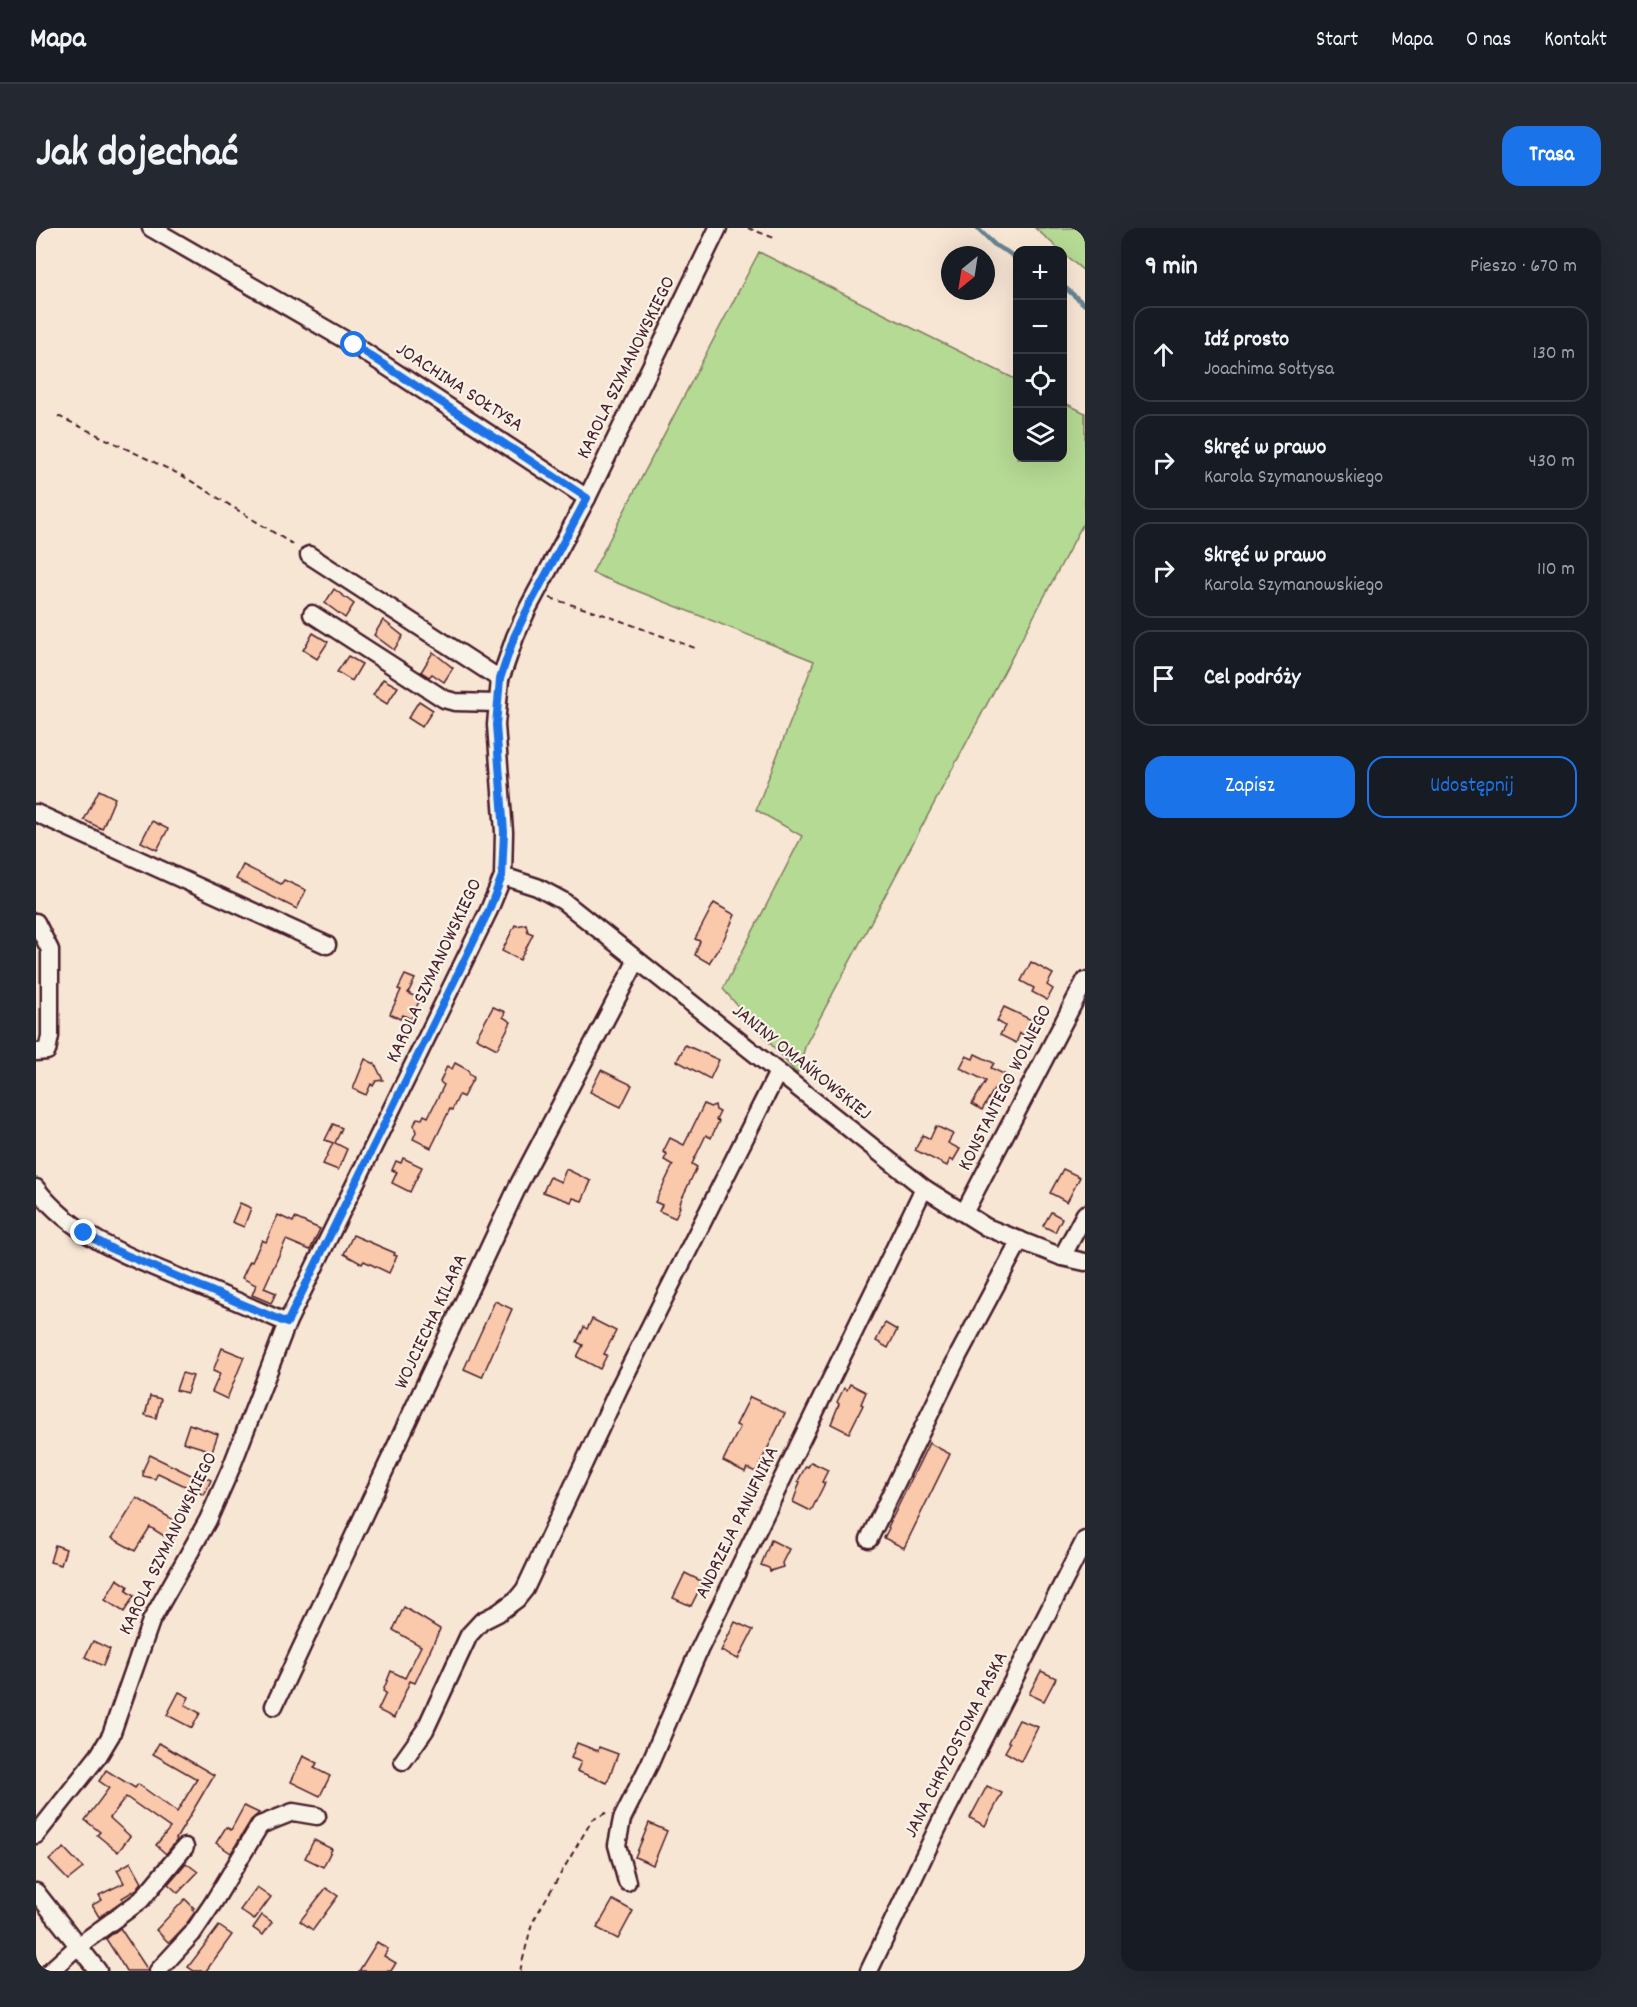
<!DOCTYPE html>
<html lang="pl">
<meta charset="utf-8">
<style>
:root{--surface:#171b24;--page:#242831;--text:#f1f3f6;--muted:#9ea1a6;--line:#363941;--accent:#1a73e8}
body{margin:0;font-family:Dekko,sans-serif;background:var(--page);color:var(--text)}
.controls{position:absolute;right:18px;top:18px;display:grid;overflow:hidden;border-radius:12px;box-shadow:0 6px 24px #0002}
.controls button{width:54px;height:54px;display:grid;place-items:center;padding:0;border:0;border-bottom:2px solid var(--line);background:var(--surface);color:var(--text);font:30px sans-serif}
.compass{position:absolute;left:905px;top:18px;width:54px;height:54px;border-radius:50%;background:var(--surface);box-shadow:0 6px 24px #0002;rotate:210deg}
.stop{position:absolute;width:18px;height:18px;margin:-14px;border:4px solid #1a73e8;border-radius:50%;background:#fff}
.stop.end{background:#1a73e8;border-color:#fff;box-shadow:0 2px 6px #0008}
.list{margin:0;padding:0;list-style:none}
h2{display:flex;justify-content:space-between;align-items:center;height:78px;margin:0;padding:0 24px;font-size:26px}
h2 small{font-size:20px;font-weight:400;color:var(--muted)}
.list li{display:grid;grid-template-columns:39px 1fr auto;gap:18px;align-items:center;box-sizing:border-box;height:96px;margin:0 12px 12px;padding:0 12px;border:2px solid var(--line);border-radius:18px}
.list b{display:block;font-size:22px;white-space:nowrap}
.list p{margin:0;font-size:20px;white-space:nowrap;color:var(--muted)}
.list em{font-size:20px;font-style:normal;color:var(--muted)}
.actions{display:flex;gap:12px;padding:18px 24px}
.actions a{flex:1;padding:14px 0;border:2px solid var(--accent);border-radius:18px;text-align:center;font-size:21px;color:var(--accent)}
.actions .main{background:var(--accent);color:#fff}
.icon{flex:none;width:33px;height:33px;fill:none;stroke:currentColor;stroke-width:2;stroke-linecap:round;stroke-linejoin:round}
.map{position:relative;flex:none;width:1049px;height:1743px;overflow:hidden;border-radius:18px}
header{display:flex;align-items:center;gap:36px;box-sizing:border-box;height:84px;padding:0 30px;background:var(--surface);border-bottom:2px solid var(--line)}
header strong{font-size:28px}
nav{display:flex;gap:33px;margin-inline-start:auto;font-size:21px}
.intro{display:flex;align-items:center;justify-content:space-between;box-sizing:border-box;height:144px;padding:0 36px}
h1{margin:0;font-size:42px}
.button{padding:15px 27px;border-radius:18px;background:var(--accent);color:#fff;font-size:21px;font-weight:700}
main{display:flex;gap:36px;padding:0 36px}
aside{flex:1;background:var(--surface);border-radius:18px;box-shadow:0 6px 24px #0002}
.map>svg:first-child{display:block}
</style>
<header>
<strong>Mapa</strong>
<nav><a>Start</a><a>Mapa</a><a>O nas</a><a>Kontakt</a></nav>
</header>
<div class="intro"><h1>Jak dojechać</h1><a class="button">Trasa</a></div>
<main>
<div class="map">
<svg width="1049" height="1743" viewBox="0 0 1049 1743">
<rect width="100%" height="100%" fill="#f8e6d5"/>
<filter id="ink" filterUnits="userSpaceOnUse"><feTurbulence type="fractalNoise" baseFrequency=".0167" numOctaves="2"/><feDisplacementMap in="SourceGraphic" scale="12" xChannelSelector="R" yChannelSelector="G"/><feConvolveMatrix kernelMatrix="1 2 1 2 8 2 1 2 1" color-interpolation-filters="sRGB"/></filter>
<g filter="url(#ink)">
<g fill="#b5da94" stroke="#807c60" stroke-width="1.5">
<path d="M 999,0 L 1049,0 L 1049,44 L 1027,25 L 1026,22 L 1024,22 Z"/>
<path d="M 723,24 L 981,152 L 981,230 L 1026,230 L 1027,174 L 1049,185 L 1049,292 L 770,816 L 761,846 L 687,761 L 766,608 L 720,582 L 778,433 L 556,345 Z"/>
</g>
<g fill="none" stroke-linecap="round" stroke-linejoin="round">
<g stroke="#678493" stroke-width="4.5">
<path d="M 941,0 L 960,18 L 970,23 L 981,31"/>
<path d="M 1026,57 L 1049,77"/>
</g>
</g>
<g fill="#fac8aa" stroke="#4a1f2b" stroke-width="1.5">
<path d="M 298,361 L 318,376 L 309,390 L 289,375 Z"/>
<path d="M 347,392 L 367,408 L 358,422 L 338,407 Z"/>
<path d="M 277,405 L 292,414 L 281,431 L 267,422 Z"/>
<path d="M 397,424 L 417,440 L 408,454 L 396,446 L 393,449 L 385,444 Z"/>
<path d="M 312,428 L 326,436 L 316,453 L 301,444 Z"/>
<path d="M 347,451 L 362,459 L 351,476 L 337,467 Z"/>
<path d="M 383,473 L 397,482 L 386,499 L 372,490 Z"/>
<path d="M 63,562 L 79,570 L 66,601 L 48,592 Z"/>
<path d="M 116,593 L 132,601 L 121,622 L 105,614 Z"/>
<path d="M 207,637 L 245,656 L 248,652 L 270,662 L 261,681 L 200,651 Z"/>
<path d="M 678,675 L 699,687 L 686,715 L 673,735 L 659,727 L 664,713 L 659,711 Z"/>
<path d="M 490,696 L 492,704 L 497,706 L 484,732 L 466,723 L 479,697 L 481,698 Z"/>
<path d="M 995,734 L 1017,746 L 1011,757 L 1017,761 L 1011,772 L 996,764 L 998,760 L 985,753 Z"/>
<path d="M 369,747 L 379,751 L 372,765 L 384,771 L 375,791 L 367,787 L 364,791 L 354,786 L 365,762 L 362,761 Z"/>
<path d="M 457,779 L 469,784 L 467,789 L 475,794 L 461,821 L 440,810 Z"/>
<path d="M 968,779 L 1000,794 L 993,810 L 984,805 L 980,815 L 964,807 L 969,798 L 961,793 Z"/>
<path d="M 649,817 L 683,832 L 674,851 L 641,833 Z"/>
<path d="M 939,826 L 958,835 L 955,840 L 972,848 L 966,861 L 960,858 L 946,882 L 936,876 L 950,853 L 924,840 L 930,828 L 937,831 Z"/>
<path d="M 329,831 L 339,836 L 347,852 L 340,853 L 337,858 L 335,856 L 330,867 L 317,861 Z"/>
<path d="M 419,835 L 432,842 L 434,847 L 438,849 L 427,869 L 423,867 L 416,882 L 414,881 L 395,920 L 377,911 L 380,904 L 378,897 L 381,890 L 386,891 L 388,887 L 392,889 L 408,857 L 404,854 L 411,838 L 416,841 Z"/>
<path d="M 565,842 L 596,857 L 585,879 L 554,864 Z"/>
<path d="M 668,876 L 674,879 L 679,877 L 680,882 L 684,884 L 680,892 L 683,893 L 675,910 L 670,907 L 656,936 L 661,939 L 646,970 L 643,978 L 644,979 L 639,990 L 623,983 L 626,977 L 619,974 L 637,937 L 628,932 L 631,926 L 627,924 L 634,910 L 648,917 Z"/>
<path d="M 297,896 L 306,900 L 299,915 L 311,921 L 302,942 L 287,936 L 297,915 L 289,912 Z"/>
<path d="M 900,898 L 917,906 L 912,915 L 924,921 L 917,933 L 914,931 L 911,938 L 879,922 L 887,907 L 894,911 Z"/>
<path d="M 367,930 L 386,939 L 374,964 L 356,955 L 361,944 L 356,942 L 360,933 L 365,935 Z"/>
<path d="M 530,941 L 555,953 L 546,973 L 537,970 L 535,974 L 507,964 L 514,949 L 525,954 Z"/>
<path d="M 1027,941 L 1044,949 L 1031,974 L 1014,965 Z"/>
<path d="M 204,975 L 215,980 L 208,999 L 196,994 Z"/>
<path d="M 1015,984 L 1026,990 L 1019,1004 L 1007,998 Z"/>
<path d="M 242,987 L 257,994 L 259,990 L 284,1001 L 274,1022 L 250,1012 L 228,1060 L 240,1065 L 235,1075 L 216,1067 L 220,1057 L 206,1050 L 214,1033 L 216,1034 L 226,1012 L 230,1014 Z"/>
<path d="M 317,1007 L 359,1025 L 358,1027 L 361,1028 L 353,1045 L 328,1033 L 326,1036 L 308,1026 Z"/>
<path d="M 459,1073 L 476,1081 L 446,1149 L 428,1141 Z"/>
<path d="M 556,1091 L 580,1103 L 568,1126 L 571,1127 L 564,1141 L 541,1129 L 547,1117 L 541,1114 L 548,1099 L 551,1101 Z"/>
<path d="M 849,1095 L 861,1102 L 852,1120 L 840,1113 Z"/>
<path d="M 186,1120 L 208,1129 L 191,1171 L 176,1164 L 184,1146 L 177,1143 Z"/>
<path d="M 146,1145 L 157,1148 L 151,1165 L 140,1162 Z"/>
<path d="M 814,1156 L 830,1164 L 825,1176 L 827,1177 L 813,1205 L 795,1196 L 803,1176 L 801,1174 L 808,1160 L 811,1162 Z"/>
<path d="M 114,1168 L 125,1171 L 120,1190 L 109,1187 Z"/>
<path d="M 714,1169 L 749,1185 L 720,1244 L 711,1240 L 709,1244 L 687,1233 L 704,1199 L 700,1197 Z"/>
<path d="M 153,1196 L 182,1206 L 176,1223 L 147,1214 Z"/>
<path d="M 893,1215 L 914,1226 L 868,1320 L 848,1310 L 853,1300 L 852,1299 Z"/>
<path d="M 114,1227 L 157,1248 L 159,1244 L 175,1252 L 168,1267 L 122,1245 L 119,1251 L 107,1248 L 107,1242 Z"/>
<path d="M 775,1234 L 792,1242 L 786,1254 L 789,1255 L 775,1283 L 757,1274 L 764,1254 L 762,1253 L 770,1238 L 772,1239 Z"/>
<path d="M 101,1270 L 146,1297 L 136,1313 L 114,1299 L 99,1323 L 76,1310 Z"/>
<path d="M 735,1312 L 753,1321 L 746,1335 L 747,1339 L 734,1343 L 733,1340 L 725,1337 Z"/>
<path d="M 19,1317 L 30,1321 L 25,1337 L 14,1334 Z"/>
<path d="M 649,1345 L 667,1354 L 655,1378 L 637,1370 Z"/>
<path d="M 81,1351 L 92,1358 L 90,1363 L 98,1368 L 88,1384 L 69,1372 Z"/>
<path d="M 368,1379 L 404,1401 L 379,1455 L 374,1453 L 358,1490 L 342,1482 L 350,1465 L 347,1463 L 355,1443 L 369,1450 L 385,1418 L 357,1402 Z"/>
<path d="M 699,1394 L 717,1402 L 702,1431 L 685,1423 Z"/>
<path d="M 57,1413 L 74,1421 L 67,1438 L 49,1429 Z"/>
<path d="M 1005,1443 L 1020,1450 L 1008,1473 L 993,1466 Z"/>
<path d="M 143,1464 L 153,1469 L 149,1477 L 164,1485 L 156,1500 L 131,1487 Z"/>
<path d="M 983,1492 L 1002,1499 L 985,1533 L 969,1524 L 974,1515 L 972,1513 Z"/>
<path d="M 123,1515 L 178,1547 L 140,1611 L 141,1612 L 130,1626 L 120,1617 L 134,1600 L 90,1569 L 74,1590 L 94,1608 L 82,1624 L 61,1607 L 64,1604 L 49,1592 L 73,1560 L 63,1553 L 70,1542 L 99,1560 L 102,1556 L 141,1584 L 161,1551 L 117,1526 Z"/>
<path d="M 541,1515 L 562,1523 L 563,1519 L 582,1526 L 571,1555 L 541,1543 L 545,1534 L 535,1530 Z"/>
<path d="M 267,1528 L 281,1535 L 278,1540 L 294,1548 L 284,1568 L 255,1554 Z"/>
<path d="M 951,1558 L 966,1565 L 949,1598 L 934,1590 Z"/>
<path d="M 208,1578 L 223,1585 L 215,1592 L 195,1625 L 180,1615 L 190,1599 L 195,1602 Z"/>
<path d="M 613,1595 L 631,1603 L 617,1637 L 599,1629 Z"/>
<path d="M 278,1612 L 296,1621 L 287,1639 L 269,1630 Z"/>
<path d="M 28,1620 L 47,1640 L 32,1652 L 13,1632 Z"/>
<path d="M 95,1634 L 106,1654 L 101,1661 L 86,1670 L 87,1672 L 63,1689 L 56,1677 L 66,1672 L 63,1667 L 88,1655 L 81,1642 Z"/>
<path d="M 150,1635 L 162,1644 L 142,1665 L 132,1656 Z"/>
<path d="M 221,1659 L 235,1669 L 218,1692 L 204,1682 Z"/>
<path d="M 290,1660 L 302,1668 L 277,1702 L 264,1693 Z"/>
<path d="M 149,1671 L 158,1680 L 156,1682 L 159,1684 L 148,1699 L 133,1715 L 120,1702 Z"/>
<path d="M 577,1672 L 597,1683 L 582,1711 L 561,1700 Z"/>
<path d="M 226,1687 L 236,1694 L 227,1707 L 217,1700 Z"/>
<path d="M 183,1698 L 196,1707 L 170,1743 L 158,1743 L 152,1739 Z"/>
<path d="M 84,1700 L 112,1742 L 112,1743 L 90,1743 L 83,1731 L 70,1711 Z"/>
<path d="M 341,1714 L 352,1721 L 348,1728 L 360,1735 L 355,1743 L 323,1743 Z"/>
</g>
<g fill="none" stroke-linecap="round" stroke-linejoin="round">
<defs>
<g id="minor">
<path d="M 115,0 L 318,117 L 551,270"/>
<path d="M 273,327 L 464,451"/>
<path d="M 276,386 L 408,471 L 419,474 L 461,475"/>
<path d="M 0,585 L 291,717"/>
<path d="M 467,648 L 501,659 L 527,673 L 888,960 L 950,999 L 1026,1029 L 1049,1034"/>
<path d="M 0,694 L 14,722 L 14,808 L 11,823 L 0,824"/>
<path d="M 0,960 C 38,1010 98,1031 154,1054 C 187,1067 219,1081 251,1095"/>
<path d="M 928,985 L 1049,753"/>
<path d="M 1026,1029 L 1049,986"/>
<path d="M 833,1311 L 923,1126 L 984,1012"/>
<path d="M 238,1478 L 483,956 L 601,732"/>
<path d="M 367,1533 L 389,1502 L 433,1407 L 446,1393 L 462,1385 L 481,1371 L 489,1361 L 583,1160 L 742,844"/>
<path d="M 0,1607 L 63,1527 L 75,1507 L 115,1393 L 172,1292 L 195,1240 L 251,1095 L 453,682 L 467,648 L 468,604 L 460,497 L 464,451 L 469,438 L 479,409 L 492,380 L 551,270 L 682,0"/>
<path d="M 591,1654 L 581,1617 L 586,1591 L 614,1535 L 663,1422 L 888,960"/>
<path d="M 0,1664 L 62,1743"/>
<path d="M 14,1743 L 42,1718 L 105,1672 L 149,1619"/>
<path d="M 122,1743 L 156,1706 L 177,1675 L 224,1597 L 257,1584 L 281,1588"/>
<path d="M 833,1743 L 903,1597 L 1049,1312"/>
</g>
</defs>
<use href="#minor" stroke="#4a1f2b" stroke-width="21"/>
<g stroke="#4a1f2b" stroke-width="2" stroke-dasharray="6 4.5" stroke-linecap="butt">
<path d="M 712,0 L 741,11"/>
<path d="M 22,188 L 147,248 L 261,319"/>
<path d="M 514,370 L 566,386 L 659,420"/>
<path d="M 484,1743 L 496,1695 L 556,1592 L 572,1584"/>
</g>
<use href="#minor" stroke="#f7f3e8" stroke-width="16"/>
</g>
</g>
<g fill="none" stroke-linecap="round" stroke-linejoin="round" filter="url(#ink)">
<path stroke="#1a73e8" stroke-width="8" d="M 48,1005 L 78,1022 L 251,1095 L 453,682 L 466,648 L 468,604 L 460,497 L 464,451 L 478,409 L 492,380 L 551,270 L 318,117"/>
</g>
<g text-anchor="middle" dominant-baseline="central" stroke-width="4.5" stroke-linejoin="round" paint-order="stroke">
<g font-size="20" fill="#4a1f2b" stroke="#f7f3e8">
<text transform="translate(591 140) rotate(-64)">KAROLA SZYMANOWSKIEGO</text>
<text transform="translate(423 160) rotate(33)">JOACHIMA SOŁTYSA</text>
<text transform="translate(399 743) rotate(-65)">KAROLA SZYMANOWSKIEGO</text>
<text transform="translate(765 835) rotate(39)">JANINY OMAŃKOWSKIEJ</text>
<text transform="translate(970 860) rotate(-63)">KONSTANTEGO WOLNEGO</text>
<text transform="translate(396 1094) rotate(-65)">WOJCIECHA KILARA</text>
<text transform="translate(702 1295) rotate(-64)">ANDRZEJA PANUFNIKA</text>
<text transform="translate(133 1316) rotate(-64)">KAROLA SZYMANOWSKIEGO</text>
<text transform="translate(921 1517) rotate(-63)">JANA CHRYZOSTOMA PASKA</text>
</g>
</g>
</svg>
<div class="controls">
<button>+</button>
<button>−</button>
<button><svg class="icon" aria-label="locate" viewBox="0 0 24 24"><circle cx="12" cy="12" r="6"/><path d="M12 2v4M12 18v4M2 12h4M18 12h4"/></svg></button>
<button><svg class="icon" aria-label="layers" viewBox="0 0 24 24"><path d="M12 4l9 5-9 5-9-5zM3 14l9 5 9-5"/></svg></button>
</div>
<svg class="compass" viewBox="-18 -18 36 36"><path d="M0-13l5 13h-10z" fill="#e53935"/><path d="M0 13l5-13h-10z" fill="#9ea1a6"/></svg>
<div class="stop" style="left:318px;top:117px"></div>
<div class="stop end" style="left:48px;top:1005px"></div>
</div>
<aside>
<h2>9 min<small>Pieszo · 670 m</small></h2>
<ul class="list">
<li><svg class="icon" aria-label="ahead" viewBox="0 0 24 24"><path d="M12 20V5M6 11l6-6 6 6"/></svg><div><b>Idź prosto</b><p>Joachima Sołtysa</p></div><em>130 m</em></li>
<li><svg class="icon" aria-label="right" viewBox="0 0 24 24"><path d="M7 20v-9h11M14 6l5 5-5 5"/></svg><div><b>Skręć w prawo</b><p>Karola Szymanowskiego</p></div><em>430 m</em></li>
<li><svg class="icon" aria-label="right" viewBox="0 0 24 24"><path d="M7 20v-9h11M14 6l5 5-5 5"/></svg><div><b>Skręć w prawo</b><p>Karola Szymanowskiego</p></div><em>110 m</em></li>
<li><svg class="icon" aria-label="arrive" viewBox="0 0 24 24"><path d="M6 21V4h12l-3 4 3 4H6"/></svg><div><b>Cel podróży</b></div></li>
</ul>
<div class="actions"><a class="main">Zapisz</a><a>Udostępnij</a></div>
</aside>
</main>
